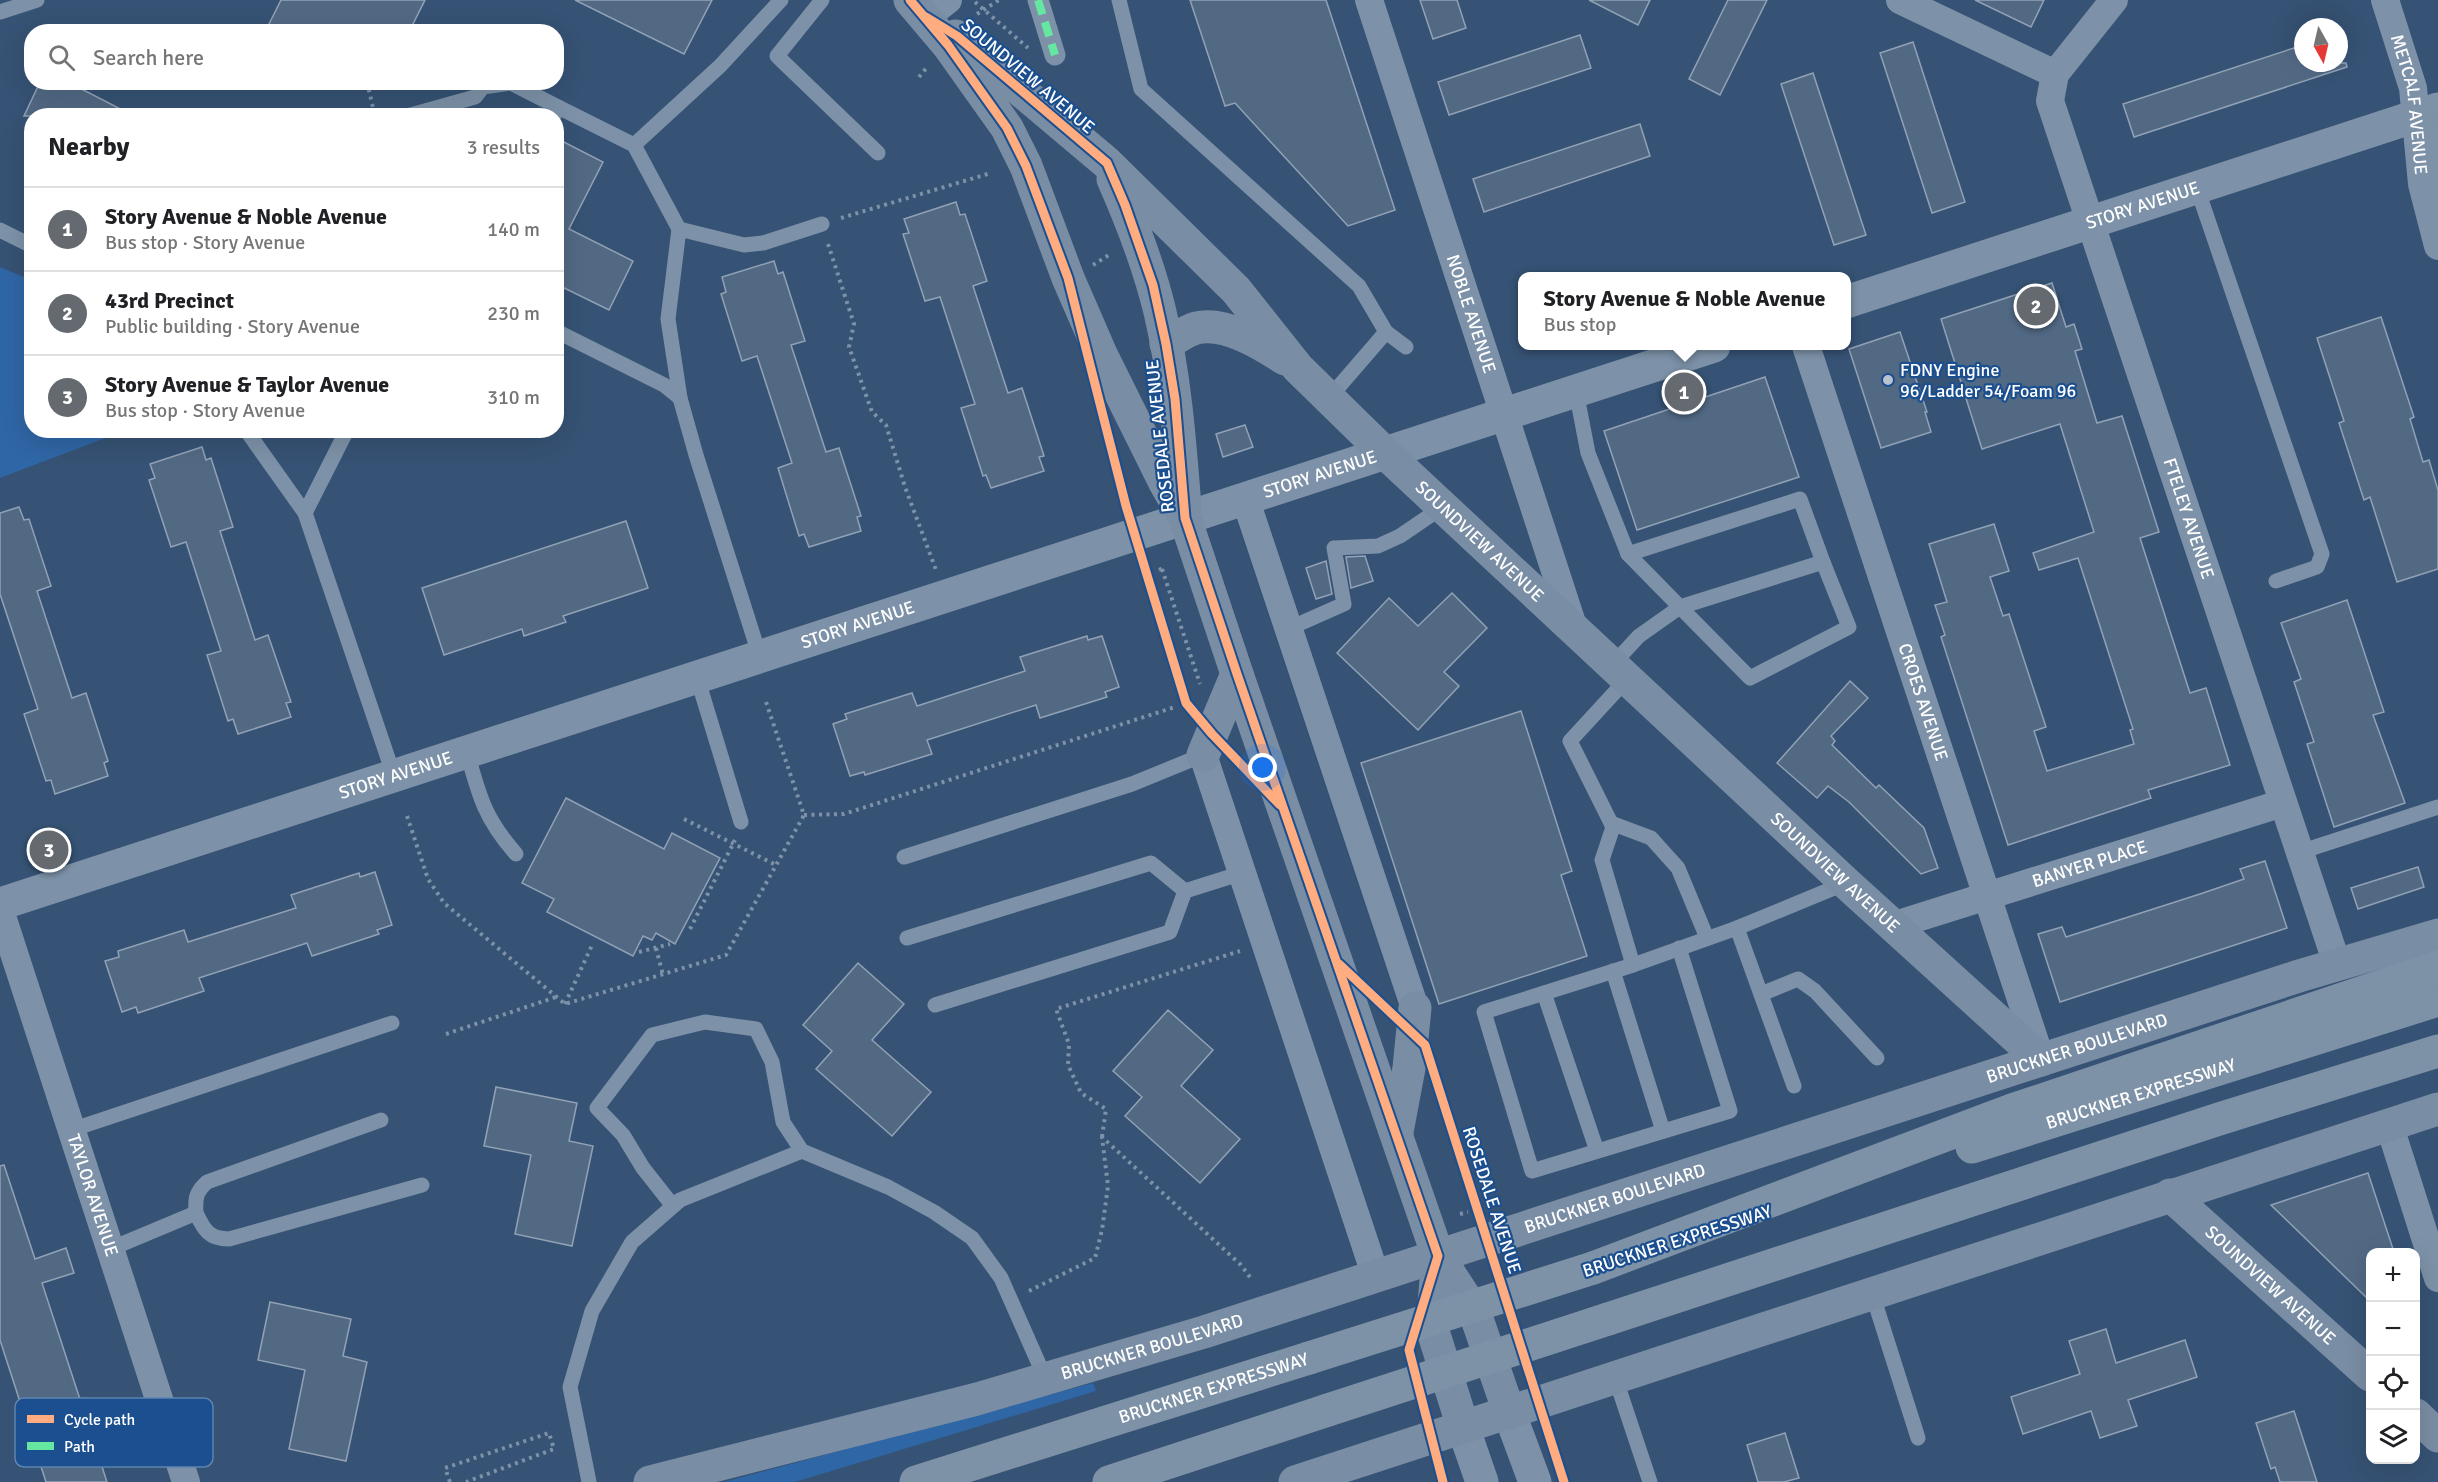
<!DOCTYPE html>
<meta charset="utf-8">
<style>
:root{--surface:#fff;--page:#f2f2f2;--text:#202124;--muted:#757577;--line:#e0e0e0;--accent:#656970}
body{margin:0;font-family:Signika,sans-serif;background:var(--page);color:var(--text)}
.controls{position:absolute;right:18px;bottom:18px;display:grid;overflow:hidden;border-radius:12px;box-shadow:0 6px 24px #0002}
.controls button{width:54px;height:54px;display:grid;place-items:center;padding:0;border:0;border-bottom:2px solid var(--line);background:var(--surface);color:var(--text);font:30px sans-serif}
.compass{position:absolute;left:2294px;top:18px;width:54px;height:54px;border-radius:50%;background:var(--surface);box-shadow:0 6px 24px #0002;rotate:172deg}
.you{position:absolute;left:1263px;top:768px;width:21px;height:21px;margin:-15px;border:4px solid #fff;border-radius:50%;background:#1a73e8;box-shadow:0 0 0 9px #1a73e833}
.badge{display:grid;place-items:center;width:39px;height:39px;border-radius:50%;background:var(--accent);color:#fff;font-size:20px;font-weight:700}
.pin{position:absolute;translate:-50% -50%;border:3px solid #fff;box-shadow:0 2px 6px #0006}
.popup{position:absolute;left:1518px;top:272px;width:333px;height:78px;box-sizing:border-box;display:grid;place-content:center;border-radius:12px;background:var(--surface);filter:drop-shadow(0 2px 4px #0005);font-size:20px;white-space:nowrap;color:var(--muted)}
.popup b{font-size:22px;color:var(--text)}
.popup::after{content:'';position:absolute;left:50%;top:100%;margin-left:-12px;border:12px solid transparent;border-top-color:var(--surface)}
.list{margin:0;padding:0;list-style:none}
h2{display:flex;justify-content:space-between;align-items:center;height:78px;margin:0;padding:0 24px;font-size:26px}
h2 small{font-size:20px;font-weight:400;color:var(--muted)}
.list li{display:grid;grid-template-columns:39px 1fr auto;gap:18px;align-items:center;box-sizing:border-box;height:84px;padding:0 24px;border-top:2px solid var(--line)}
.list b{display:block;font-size:22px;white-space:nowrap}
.list p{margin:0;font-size:20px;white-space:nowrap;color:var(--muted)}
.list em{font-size:20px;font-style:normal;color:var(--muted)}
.icon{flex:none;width:33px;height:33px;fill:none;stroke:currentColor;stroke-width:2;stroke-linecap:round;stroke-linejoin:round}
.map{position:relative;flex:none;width:2438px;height:1482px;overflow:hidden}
.search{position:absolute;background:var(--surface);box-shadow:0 6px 24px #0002;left:24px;top:24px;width:540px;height:66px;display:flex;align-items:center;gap:15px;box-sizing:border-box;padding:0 21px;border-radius:24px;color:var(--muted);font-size:22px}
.panel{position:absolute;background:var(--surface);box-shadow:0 6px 24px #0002;left:24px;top:108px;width:540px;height:330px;border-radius:24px}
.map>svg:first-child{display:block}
</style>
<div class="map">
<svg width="2438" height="1482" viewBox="0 0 2438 1482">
<rect width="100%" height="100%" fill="#365274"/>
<g fill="#2f66a5">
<path d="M 0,267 L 31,280 L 32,430 L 124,431 L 0,478 Z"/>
<path d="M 1093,1383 L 1096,1391 L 795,1482 L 724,1482 Z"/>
</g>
<g fill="#526984" stroke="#92a2b6" stroke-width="1.5">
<path d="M 281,0 L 425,0 L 409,32 L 265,32 Z"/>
<path d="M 575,0 L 712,0 L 684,54 Z"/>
<path d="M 1190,0 L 1326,0 L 1395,210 L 1348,226 L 1235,103 L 1225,106 Z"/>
<path d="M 1420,0 L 1457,0 L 1466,28 L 1433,39 Z"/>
<path d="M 1589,0 L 1650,0 L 1638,25 Z"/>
<path d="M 1728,0 L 1767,0 L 1720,95 L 1689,79 Z"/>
<path d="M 1975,0 L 2044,0 L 2031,27 Z"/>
<path d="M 1580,35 L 1591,68 L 1449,115 L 1438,82 Z"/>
<path d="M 1913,42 L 1965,202 L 1932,213 L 1880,53 Z"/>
<path d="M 2303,45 L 2303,63 L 2346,63 L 2347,67 L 2134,137 L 2123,104 Z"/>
<path d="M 1813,73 L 1866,235 L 1834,245 L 1781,84 Z"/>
<path d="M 40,82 L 68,82 L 134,116 L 24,116 Z"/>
<path d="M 1640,124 L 1650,156 L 1484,212 L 1473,179 Z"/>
<path d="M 556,138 L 603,162 L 569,229 L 633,261 L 609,310 L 556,284 Z"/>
<path d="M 956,202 L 960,215 L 965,214 L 987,281 L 973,286 L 1008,393 L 1022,388 L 1044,456 L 1039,457 L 1044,471 L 991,488 L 986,475 L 983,476 L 961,408 L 975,404 L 940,297 L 925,301 L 903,234 L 909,233 L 904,219 Z"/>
<path d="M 774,261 L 778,274 L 783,272 L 805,341 L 791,345 L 826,452 L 839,448 L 861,516 L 857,517 L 861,531 L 809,547 L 804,534 L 799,536 L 778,468 L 792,463 L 757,356 L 742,361 L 721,294 L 726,292 L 722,277 Z"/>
<path d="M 2052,283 L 2066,327 L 2074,324 L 2082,349 L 2075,351 L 2097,423 L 2122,416 L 2159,532 L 2140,538 L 2190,693 L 2206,688 L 2230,765 L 2148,790 L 2151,798 L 2008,845 L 1941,637 L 1945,635 L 1935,605 L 1947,602 L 1929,544 L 1994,524 L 2009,571 L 1990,577 L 2003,616 L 2009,614 L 2046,727 L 2034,731 L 2047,771 L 2134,744 L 2130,730 L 2133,729 L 2078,558 L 2039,570 L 2033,553 L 2094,532 L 2060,424 L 1982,449 L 1941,319 Z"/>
<path d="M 2381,317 L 2414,417 L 2410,419 L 2423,462 L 2429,460 L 2438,490 L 2438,569 L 2397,582 L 2370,497 L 2364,500 L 2339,423 L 2344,421 L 2317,338 Z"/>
<path d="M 1900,332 L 1927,412 L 1925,412 L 1931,432 L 1881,448 L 1849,349 Z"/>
<path d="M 1765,377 L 1799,477 L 1637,530 L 1604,431 Z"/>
<path d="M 1245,425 L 1253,447 L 1223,457 L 1216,434 Z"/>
<path d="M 202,447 L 206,460 L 211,458 L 233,527 L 220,531 L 255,640 L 268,635 L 291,702 L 286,703 L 291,717 L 238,734 L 233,719 L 228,721 L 207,655 L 221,651 L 186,542 L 171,547 L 149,480 L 155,478 L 150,464 Z"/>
<path d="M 19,507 L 24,520 L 29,519 L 51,586 L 37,591 L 72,698 L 86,693 L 108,761 L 104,763 L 108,776 L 55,794 L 51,780 L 46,781 L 24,714 L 38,709 L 0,594 L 0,513 Z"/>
<path d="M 626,521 L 648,588 L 563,616 L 566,622 L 524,636 L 522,629 L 444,655 L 422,588 Z"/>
<path d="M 1365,556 L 1373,581 L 1351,588 L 1346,557 Z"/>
<path d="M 1326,561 L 1332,594 L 1316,599 L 1306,568 Z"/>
<path d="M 1452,593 L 1487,628 L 1444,672 L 1459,686 L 1418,730 L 1337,653 L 1389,598 L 1418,626 Z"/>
<path d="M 2347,600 L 2384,712 L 2373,715 L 2405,803 L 2334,827 L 2307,744 L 2314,742 L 2294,682 L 2301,679 L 2281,623 Z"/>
<path d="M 1087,636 L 1088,640 L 1102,636 L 1119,687 L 1105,692 L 1107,697 L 1040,718 L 1036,705 L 927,740 L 932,754 L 865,775 L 864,772 L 850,776 L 833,724 L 847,719 L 845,714 L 912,693 L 917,706 L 1025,671 L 1020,657 Z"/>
<path d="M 1850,681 L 1868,698 L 1831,736 L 1835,741 L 1832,745 L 1876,788 L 1879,785 L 1924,828 L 1938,868 L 1921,874 L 1849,802 L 1828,786 L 1817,798 L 1777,763 Z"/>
<path d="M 1521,711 L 1572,871 L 1561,875 L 1587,956 L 1439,1004 L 1361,763 Z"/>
<path d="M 566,798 L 664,849 L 672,833 L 720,858 L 675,944 L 656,933 L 652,940 L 643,936 L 633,956 L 547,912 L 554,899 L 522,883 Z"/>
<path d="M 2265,861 L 2287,928 L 2060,1002 L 2038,934 L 2062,927 L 2066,937 L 2200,894 L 2244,879 L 2240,869 Z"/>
<path d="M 2418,867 L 2424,887 L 2358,909 L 2351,888 Z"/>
<path d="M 375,872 L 392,925 L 377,930 L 379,934 L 312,956 L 307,943 L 199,978 L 204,991 L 138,1013 L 136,1007 L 122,1012 L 105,961 L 119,957 L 118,951 L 184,930 L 188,942 L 296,908 L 291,895 L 359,873 L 360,877 Z"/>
<path d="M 858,963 L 904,1004 L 872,1040 L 931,1092 L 892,1136 L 816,1069 L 832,1051 L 803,1025 Z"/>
<path d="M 1168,1010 L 1213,1050 L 1181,1086 L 1240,1139 L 1200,1183 L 1125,1116 L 1142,1097 L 1113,1071 Z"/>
<path d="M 496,1087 L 577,1103 L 569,1141 L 593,1146 L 572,1246 L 515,1234 L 531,1155 L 484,1146 Z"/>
<path d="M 4,1165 L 35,1259 L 66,1248 L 74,1273 L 42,1283 L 107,1482 L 46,1482 L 0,1340 L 0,1166 Z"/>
<path d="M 2368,1173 L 2394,1252 L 2370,1252 L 2370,1301 L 2271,1205 Z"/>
<path d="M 270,1302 L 351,1319 L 343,1356 L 367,1362 L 346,1461 L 289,1449 L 305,1370 L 258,1360 Z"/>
<path d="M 2106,1329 L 2116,1363 L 2185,1340 L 2197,1377 L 2128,1400 L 2137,1426 L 2100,1438 L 2091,1411 L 2023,1434 L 2011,1397 L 2080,1374 L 2069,1341 Z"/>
<path d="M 2294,1411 L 2317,1482 L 2280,1482 L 2275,1467 L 2271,1469 L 2256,1423 Z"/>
<path d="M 1785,1433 L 1799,1478 L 1784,1482 L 1758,1482 L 1747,1445 Z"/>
</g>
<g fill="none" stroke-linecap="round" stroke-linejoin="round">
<g stroke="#7d92a8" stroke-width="4" stroke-dasharray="3 4.5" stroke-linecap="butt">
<path d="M 975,2 L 1028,48"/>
<path d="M 977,14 L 999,0"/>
<path d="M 919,77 L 928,66"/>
<path d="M 367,82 L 375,116"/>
<path d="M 841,218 L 991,173"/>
<path d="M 828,244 L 854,324 L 849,347 L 872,412 L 886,425 L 905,487 L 936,570"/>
<path d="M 1093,265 L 1112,253"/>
<path d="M 1162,569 L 1200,684"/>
<path d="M 1159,570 L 1165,567"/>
<path d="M 804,815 L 844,814 L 1175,707"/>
<path d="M 407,816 L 428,879 L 444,903 L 565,1004 L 726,955 L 804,815 L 765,699"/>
<path d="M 684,819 L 776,865"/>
<path d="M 690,929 L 735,840"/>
<path d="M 656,948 L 663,975"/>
<path d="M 639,952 L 670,944"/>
<path d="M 565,1004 L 593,943"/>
<path d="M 446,1034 L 556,997"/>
<path d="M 1102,1137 L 1106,1109 L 1081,1093 L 1068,1065 L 1069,1044 L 1056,1009 L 1240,951"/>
<path d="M 1460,1214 L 1468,1212"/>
<path d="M 1029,1291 L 1095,1258 L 1102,1230 L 1108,1186 L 1102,1137 L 1241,1265 L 1252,1280"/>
<path d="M 450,1482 L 445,1468 L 549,1433 L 554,1449 L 466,1482"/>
</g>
<g stroke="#7d92a8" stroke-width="15">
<path d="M 822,0 L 777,56 L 878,153"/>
<path d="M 1119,0 L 1141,89 L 1359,286 L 1386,332 L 1406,347"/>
<path d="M 0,12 L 37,0"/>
<path d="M 407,116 L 475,97 L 483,87 L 511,83 L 560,108"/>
<path d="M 553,116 L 560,108 L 634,145 L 679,229"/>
<path d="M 634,145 L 720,66 L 781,0"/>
<path d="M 2197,188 L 2322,554 L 2317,567 L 2276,581"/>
<path d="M 0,230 L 32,246"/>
<path d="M 556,331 L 664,385 L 680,398 L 696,455 L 760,657"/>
<path d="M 1576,391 L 1588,453 L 1628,554 L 1680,607 L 1823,562 L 1849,627 L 1750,678 L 1680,607 L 1639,636 L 1613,664"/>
<path d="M 680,398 L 668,319 L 679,229 L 744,245 L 763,243 L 822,224"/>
<path d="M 1329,398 L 1386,332"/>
<path d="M 246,430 L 305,513 L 394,776"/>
<path d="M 305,513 L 347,430"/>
<path d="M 1628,554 L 1800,499 L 1823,562"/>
<path d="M 1290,628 L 1344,604 L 1334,548 L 1378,546 L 1400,536 L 1444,506"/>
<path d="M 697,677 L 741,822"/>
<path d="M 1628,678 L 1570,741 L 1613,827 L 1602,860 L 1633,965 L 1484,1012 L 1532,1171 L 1730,1111 L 1679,948"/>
<path d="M 467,752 C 479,796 485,819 516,854"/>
<path d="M 1611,823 L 1651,838 L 1678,868 L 1707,938"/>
<path d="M 2300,852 L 2438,807"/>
<path d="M 904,857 L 1132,784 L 1203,755"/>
<path d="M 1737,928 L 1846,883"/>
<path d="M 907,938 L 1151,863 L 1185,891"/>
<path d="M 1633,965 L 1737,928 L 1794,1086"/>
<path d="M 1613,971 L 1663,1131"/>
<path d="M 1544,993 L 1597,1151"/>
<path d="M 1761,994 L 1798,979 L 1815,991 L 1877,1058"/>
<path d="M 935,1005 L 1170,932 L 1185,891 L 1242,873"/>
<path d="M 71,1130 L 392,1023"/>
<path d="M 673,1206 L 643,1168 L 623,1135 L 597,1108 L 652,1035 L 705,1022 L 756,1029 L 772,1062 L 783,1122 L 802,1151 L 888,1187 L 934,1212 L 972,1238 L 1001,1278 L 1046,1380"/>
<path d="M 196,1213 C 195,1198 196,1192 207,1182 L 381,1120"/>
<path d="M 110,1249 L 196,1213 C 204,1230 209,1239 229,1239 L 422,1185"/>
<path d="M 1872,1293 L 1918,1438"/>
<path d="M 1615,1377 L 1650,1482"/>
<path d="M 589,1482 L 570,1387 L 592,1311 L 632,1242 L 680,1200 L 802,1151"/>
</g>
<path stroke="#7d92a8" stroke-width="21" d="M 1038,0 L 1055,55"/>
<g stroke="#7d92a8" stroke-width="28">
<path id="s1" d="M 1369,0 L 1573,626"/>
<path d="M 1900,0 L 2055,74"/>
<path id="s2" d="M 2114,0 L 2055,74 L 2050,101 L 2337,964"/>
<path id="s3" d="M 2385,0 L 2413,88 L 2422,184 L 2438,246"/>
<path d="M 926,17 L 948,0"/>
<path id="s4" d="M 1806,346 L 2041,1060"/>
<path d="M 1245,498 L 1415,1008"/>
<path d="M 1203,755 L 1376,1277"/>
<path id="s5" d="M 0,910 L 186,1482"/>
<path id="s6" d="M 1895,925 L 2283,803"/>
<path d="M 2389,1124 L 2438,1278"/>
</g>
<g stroke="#7d92a8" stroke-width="33">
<path id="s7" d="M 1846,302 L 2438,109"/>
<path id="s8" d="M 0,904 L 1714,346"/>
<path d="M 1509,1412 L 1535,1482"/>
<path d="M 1463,1427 L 1482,1482"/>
</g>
<g stroke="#798da4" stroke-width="33">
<path d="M 910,0 L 948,45 L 1007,128 L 1026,166 L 1068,278 L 1101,354 L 1164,481 L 1185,518 L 1237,674 L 1438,1256 L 1475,1313 L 1509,1412"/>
<path id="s9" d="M 956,36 L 1107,163 L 1236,290 L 1298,368 L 1385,453 L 1846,883 L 2041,1060"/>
<path d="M 1113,179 C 1132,222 1149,266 1160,312 C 1175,376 1180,442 1185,507"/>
<path d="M 1166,344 C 1175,339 1186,331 1196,328 C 1225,321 1262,344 1285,359"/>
<path d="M 1203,755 L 1237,674"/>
<path d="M 1397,1132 L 1409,1068 L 1415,1008"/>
<path id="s10" d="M 2170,1195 L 2370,1375"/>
<path d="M 1438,1256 L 1432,1328 L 1463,1427"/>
<path d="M 2416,1415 L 2438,1436"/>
<path id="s11" d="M 650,1482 L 977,1399 L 1204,1332 L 2299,976 L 2438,935"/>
<path d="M 1295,1482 L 2438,1109"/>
</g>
<g stroke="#7e92a7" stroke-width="33">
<path d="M 2417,115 L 2430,158 L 2438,175"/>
<path id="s12" d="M 1972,1147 L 2438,1000"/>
<path d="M 1593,1268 L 2012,1110 L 2438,967"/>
<path d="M 1608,1319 L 2219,1119 L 2438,1051"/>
<path id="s13" d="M 916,1482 L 1309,1358"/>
<path d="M 1109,1482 L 1328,1410"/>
</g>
<g stroke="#7e92a7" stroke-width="33">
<path d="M 1309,1358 L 1593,1268"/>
<path d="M 1328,1410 L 1608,1319"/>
</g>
<path stroke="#66e7a1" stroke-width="8" stroke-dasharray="15 8" stroke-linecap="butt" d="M 1038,0 L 1055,55"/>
<defs>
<g id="cycleway">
<path d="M 910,0 L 948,45 L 1007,128 L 1026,166 L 1068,278 L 1126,506 L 1186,703 L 1212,734 L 1280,805"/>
<path d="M 926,17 L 957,36 L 1107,163 L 1125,205 L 1153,285 L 1166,344 L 1175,399 L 1185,518 L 1237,674 L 1438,1256 L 1409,1350 L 1443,1482"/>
<path d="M 1339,964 L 1425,1045 L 1564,1482"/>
</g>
</defs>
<use href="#cycleway" stroke="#1b4f8f" stroke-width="13"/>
<use href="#cycleway" stroke="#ffac80" stroke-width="9"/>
</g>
<circle fill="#b9c2ce" stroke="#1b4f8f" stroke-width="2" cx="1888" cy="380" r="6"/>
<g text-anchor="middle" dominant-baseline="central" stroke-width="4.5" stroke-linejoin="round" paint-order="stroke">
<g font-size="18" fill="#fff" stroke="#1b4f8f">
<text transform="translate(1028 76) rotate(40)">SOUNDVIEW AVENUE</text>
<text stroke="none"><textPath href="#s3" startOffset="108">METCALF AVENUE</textPath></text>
<text stroke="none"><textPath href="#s7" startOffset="312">STORY AVENUE</textPath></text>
<text stroke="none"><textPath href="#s1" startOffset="330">NOBLE AVENUE</textPath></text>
<text transform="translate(1160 436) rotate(-96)">ROSEDALE AVENUE</text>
<text stroke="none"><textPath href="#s8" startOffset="1388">STORY AVENUE</textPath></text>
<text stroke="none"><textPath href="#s2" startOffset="562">FTELEY AVENUE</textPath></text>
<text stroke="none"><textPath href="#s9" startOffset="729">SOUNDVIEW AVENUE</textPath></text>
<text stroke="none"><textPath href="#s8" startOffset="902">STORY AVENUE</textPath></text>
<text stroke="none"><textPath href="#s4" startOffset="375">CROES AVENUE</textPath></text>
<text stroke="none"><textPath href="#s8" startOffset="416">STORY AVENUE</textPath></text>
<text stroke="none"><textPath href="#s6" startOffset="204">BANYER PLACE</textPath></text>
<text stroke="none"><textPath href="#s9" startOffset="1215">SOUNDVIEW AVENUE</textPath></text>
<text stroke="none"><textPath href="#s11" startOffset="1492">BRUCKNER BOULEVARD</textPath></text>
<text stroke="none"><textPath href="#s12" startOffset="177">BRUCKNER EXPRESSWAY</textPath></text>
<text stroke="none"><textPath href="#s5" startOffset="300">TAYLOR AVENUE</textPath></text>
<text stroke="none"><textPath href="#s11" startOffset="1006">BRUCKNER BOULEVARD</textPath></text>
<text transform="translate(1492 1200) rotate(72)">ROSEDALE AVENUE</text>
<text transform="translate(1677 1241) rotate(-18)">BRUCKNER EXPRESSWAY</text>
<text stroke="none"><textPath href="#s10" startOffset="135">SOUNDVIEW AVENUE</textPath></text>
<text stroke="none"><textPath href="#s11" startOffset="520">BRUCKNER BOULEVARD</textPath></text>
<text stroke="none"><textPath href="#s13" startOffset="312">BRUCKNER EXPRESSWAY</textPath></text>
</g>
<g font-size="18" fill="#fff" stroke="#1b4f8f" text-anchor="start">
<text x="1900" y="370">FDNY Engine<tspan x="1900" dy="21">96/Ladder 54/Foam 96</tspan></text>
</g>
</g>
<rect x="15" y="1398" width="198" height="69" rx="9" fill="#1b4f8f" stroke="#5f84b1" stroke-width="1.5"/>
<rect x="27" y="1415" width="27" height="8" fill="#ffac80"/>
<rect x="27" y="1442" width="27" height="8" fill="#66e7a1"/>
<g font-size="16" fill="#fff">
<text x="64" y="1425">Cycle path</text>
<text x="64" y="1452">Path</text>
</g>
</svg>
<div class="controls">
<button>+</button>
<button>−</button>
<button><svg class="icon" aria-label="locate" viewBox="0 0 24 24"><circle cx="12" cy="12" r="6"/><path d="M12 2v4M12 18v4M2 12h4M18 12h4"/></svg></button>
<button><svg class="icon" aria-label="layers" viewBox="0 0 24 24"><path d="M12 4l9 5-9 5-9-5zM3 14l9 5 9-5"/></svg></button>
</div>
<svg class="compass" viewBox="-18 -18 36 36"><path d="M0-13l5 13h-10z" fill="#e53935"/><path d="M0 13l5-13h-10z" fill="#757577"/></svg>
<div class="you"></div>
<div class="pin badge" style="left:1684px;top:392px">1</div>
<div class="popup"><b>Story Avenue &amp; Noble Avenue</b>Bus stop</div>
<div class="pin badge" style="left:2036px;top:306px">2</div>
<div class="pin badge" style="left:49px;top:850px">3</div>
<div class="search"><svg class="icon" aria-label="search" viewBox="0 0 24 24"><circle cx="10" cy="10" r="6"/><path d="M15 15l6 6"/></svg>Search here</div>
<section class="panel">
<h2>Nearby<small>3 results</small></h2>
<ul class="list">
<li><span class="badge">1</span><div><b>Story Avenue &amp; Noble Avenue</b><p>Bus stop · Story Avenue</p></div><em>140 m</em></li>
<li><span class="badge">2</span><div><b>43rd Precinct</b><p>Public building · Story Avenue</p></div><em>230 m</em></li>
<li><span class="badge">3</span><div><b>Story Avenue &amp; Taylor Avenue</b><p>Bus stop · Story Avenue</p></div><em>310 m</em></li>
</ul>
</section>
</div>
